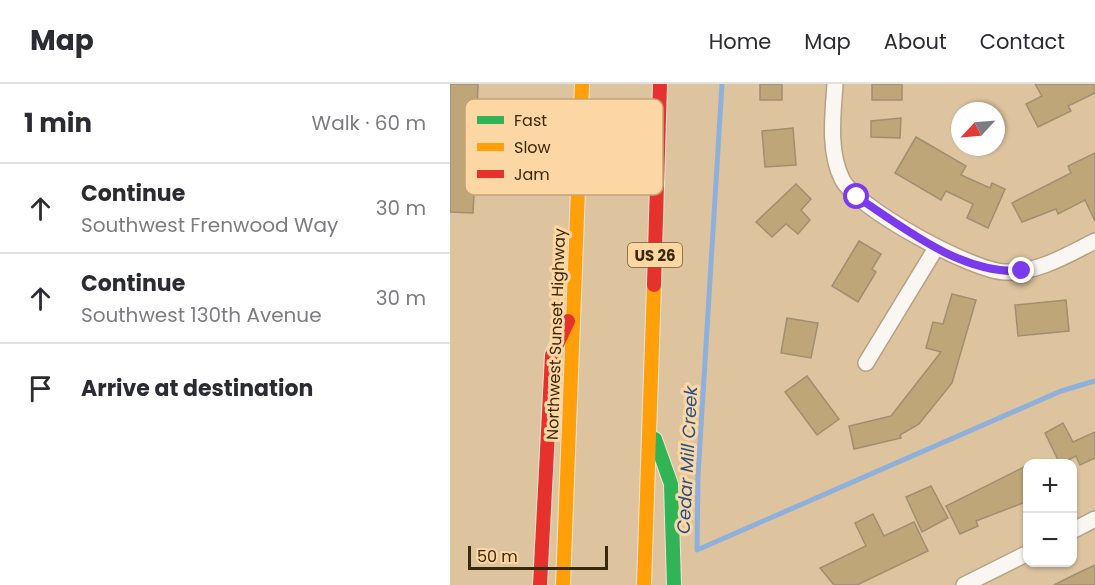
<!DOCTYPE html>
<meta charset="utf-8">
<style>
:root{--surface:#fff;--page:#f2f2f3;--text:#2b2b33;--muted:#7c7c81;--line:#e1e1e2}
body{margin:0;font-family:Poppins,sans-serif;background:var(--page);color:var(--text)}
.controls{position:absolute;right:18px;bottom:18px;display:grid;overflow:hidden;border-radius:12px;box-shadow:0 2px 4px #0004}
.controls button{width:54px;height:54px;display:grid;place-items:center;padding:0;border:0;border-bottom:2px solid var(--line);background:var(--surface);color:var(--text);font:30px sans-serif}
.compass{position:absolute;left:501px;top:18px;width:54px;height:54px;border-radius:50%;background:var(--surface);box-shadow:0 2px 4px #0004;rotate:244deg}
.scale{position:absolute;left:18px;bottom:15px;width:140px;box-sizing:border-box;padding-left:6px;border:3px solid #3a280c;border-top:0;font-size:16px;line-height:21px;white-space:nowrap;color:#3a280c;-webkit-text-stroke:4px #fcd7a3;paint-order:stroke}
.stop{position:absolute;width:18px;height:18px;margin:-14px;border:4px solid #7c3aed;border-radius:50%;background:#fff}
.stop.end{background:#7c3aed;border-color:#fff;box-shadow:0 2px 6px #0008}
.list{margin:0;padding:0;list-style:none}
h2{display:flex;justify-content:space-between;align-items:center;height:78px;margin:0;padding:0 24px;font-size:26px}
h2 small{font-size:20px;font-weight:400;color:var(--muted)}
.list li{display:grid;grid-template-columns:39px 1fr auto;gap:18px;align-items:center;box-sizing:border-box;height:90px;padding:0 24px;border-top:2px solid var(--line)}
.list b{display:block;font-size:22px;white-space:nowrap}
.list p{margin:0;font-size:20px;white-space:nowrap;color:var(--muted)}
.list em{font-size:20px;font-style:normal;color:var(--muted)}
.icon{flex:none;width:33px;height:33px;fill:none;stroke:currentColor;stroke-width:2;stroke-linecap:round;stroke-linejoin:round}
.map{position:relative;flex:none;width:645px;height:501px;overflow:hidden}
header{display:flex;align-items:center;gap:36px;box-sizing:border-box;height:84px;padding:0 30px;background:var(--surface);border-bottom:2px solid var(--line)}
header strong{font-size:28px}
nav{display:flex;gap:33px;margin-inline-start:auto;font-size:21px}
main{display:flex}
aside{flex:1;background:var(--surface)}
.map>svg:first-child{display:block}
</style>
<header>
<strong>Map</strong>
<nav><a>Home</a><a>Map</a><a>About</a><a>Contact</a></nav>
</header>
<main>
<aside>
<h2>1 min<small>Walk · 60 m</small></h2>
<ul class="list">
<li><svg class="icon" aria-label="ahead" viewBox="0 0 24 24"><path d="M12 20V5M6 11l6-6 6 6"/></svg><div><b>Continue</b><p>Southwest Frenwood Way</p></div><em>30 m</em></li>
<li><svg class="icon" aria-label="ahead" viewBox="0 0 24 24"><path d="M12 20V5M6 11l6-6 6 6"/></svg><div><b>Continue</b><p>Southwest 130th Avenue</p></div><em>30 m</em></li>
<li><svg class="icon" aria-label="arrive" viewBox="0 0 24 24"><path d="M6 21V4h12l-3 4 3 4H6"/></svg><div><b>Arrive at destination</b></div></li>
</ul>
</aside>
<div class="map">
<svg width="645" height="501" viewBox="0 0 645 501">
<rect width="100%" height="100%" fill="#ddc49f"/>
<g fill="none" stroke-linecap="round" stroke-linejoin="round">
<path stroke="#8fb0da" stroke-width="5" d="M 272,0 L 248,392 L 247,466 L 611,307 L 645,297"/>
</g>
<g fill="#bfa679" stroke="#a18e70" stroke-width="1.5">
<path d="M 0,0 L 28,0 L 26,51 L 21,51 L 19,90 L 25,91 L 23,129 L 0,128 Z"/>
<rect x="310" y="0" width="22" height="16"/>
<rect x="422" y="0" width="30" height="16"/>
<path d="M 585,0 L 645,0 L 645,9 L 618,22 L 621,27 L 588,43 L 576,20 L 592,12 Z"/>
<path d="M 451,34 L 450,54 L 421,53 L 421,37 Z"/>
<path d="M 343,44 L 346,81 L 315,83 L 312,47 Z"/>
<path d="M 466,53 L 516,82 L 511,91 L 540,104 L 542,99 L 555,105 L 538,144 L 517,134 L 523,120 L 496,107 L 491,116 L 445,89 Z"/>
<path d="M 645,69 L 645,137 L 635,116 L 608,130 L 606,125 L 572,138 L 562,119 L 621,89 L 618,82 Z"/>
<path d="M 346,100 L 361,115 L 351,126 L 360,136 L 348,150 L 336,140 L 322,153 L 306,138 Z"/>
<path d="M 409,157 L 431,170 L 422,185 L 426,188 L 408,218 L 382,202 Z"/>
<path d="M 502,210 L 526,216 L 502,299 L 469,340 L 450,351 L 451,354 L 404,365 L 399,342 L 441,332 L 491,268 L 476,264 L 483,238 L 493,240 Z"/>
<path d="M 616,216 L 619,247 L 568,252 L 565,221 Z"/>
<path d="M 337,234 L 368,239 L 361,274 L 331,269 Z"/>
<path d="M 357,292 L 389,335 L 367,351 L 335,308 Z"/>
<path d="M 613,339 L 623,358 L 645,348 L 645,374 L 630,381 L 626,372 L 610,380 L 595,349 Z"/>
<path d="M 578,381 L 578,417 L 526,437 L 528,442 L 510,450 L 496,422 Z"/>
<path d="M 481,402 L 498,434 L 472,448 L 456,413 Z"/>
<path d="M 423,430 L 434,452 L 464,438 L 478,467 L 407,501 L 384,501 L 370,484 L 416,462 L 405,439 Z"/>
<path d="M 645,481 L 645,501 L 604,501 L 626,490 Z"/>
</g>
<g fill="none" stroke-linecap="round" stroke-linejoin="round">
<defs>
<g id="street">
<path d="M 385,0 C 383,30 378,67 392,95 C 406,124 522,187 555,188 C 588,189 617,171 645,157"/>
<path d="M 416,279 L 486,164"/>
<path d="M 622,447 L 645,435"/>
<path d="M 514,501 L 578,469"/>
</g>
<path id="fast" d="M 205,355 L 221,400 L 224,501"/>
<g id="slow">
<path d="M 113,501 L 132,0"/>
<path d="M 194,501 L 204,201"/>
</g>
<g id="jam">
<path d="M 204,201 L 210,0"/>
<path d="M 90,501 L 102,271 L 118,237"/>
</g>
</defs>
<use href="#street" stroke="#b5a184" stroke-width="18"/>
<use href="#fast" stroke="#f0e4d4" stroke-width="16"/>
<use href="#slow" stroke="#f0e4d4" stroke-width="16"/>
<use href="#jam" stroke="#f0e4d4" stroke-width="16"/>
<use href="#street" stroke="#faf6f1" stroke-width="15"/>
<use href="#fast" stroke="#30b455" stroke-width="14"/>
<use href="#slow" stroke="#ff9f0a" stroke-width="14"/>
<use href="#jam" stroke="#e5322d" stroke-width="14"/>
</g>
<g fill="none" stroke-linecap="round" stroke-linejoin="round">
<path stroke="#7c3aed" stroke-width="8" d="M 407,113 C 456,145 510,190 572,187"/>
</g>
<g text-anchor="middle" dominant-baseline="central" stroke-width="6" stroke-linejoin="round" paint-order="stroke">
<rect fill="#fcd7a3" stroke="#745c39" stroke-width="1.5" x="178" y="159" width="54" height="24" rx="4.5"/>
<g font-size="15" font-weight="bold" fill="#3a280c">
<text x="205" y="171">US 26</text>
</g>
<g font-size="16" fill="#3a280c" stroke="#fcd7a3">
<text transform="translate(106 250) rotate(-88)">Northwest Sunset Highway</text>
</g>
<g font-size="18" font-style="italic" fill="#20518e" stroke="#fcd7a3">
<text transform="translate(237 376) rotate(-87)">Cedar Mill Creek</text>
</g>
</g>
<rect x="15" y="15" width="198" height="96" rx="9" fill="#fcd7a3" stroke="#c2a276" stroke-width="1.5"/>
<rect x="27" y="32" width="27" height="8" fill="#30b455"/>
<rect x="27" y="59" width="27" height="8" fill="#ff9f0a"/>
<rect x="27" y="86" width="27" height="8" fill="#e5322d"/>
<g font-size="16" fill="#3a280c">
<text x="64" y="42">Fast</text>
<text x="64" y="69">Slow</text>
<text x="64" y="96">Jam</text>
</g>
</svg>
<div class="controls">
<button>+</button>
<button>−</button>
</div>
<svg class="compass" viewBox="-18 -18 36 36"><path d="M0-13l5 13h-10z" fill="#e53935"/><path d="M0 13l5-13h-10z" fill="#7c7c81"/></svg>
<div class="scale">50 m</div>
<div class="stop" style="left:407px;top:113px"></div>
<div class="stop end" style="left:572px;top:187px"></div>
</div>
</main>
